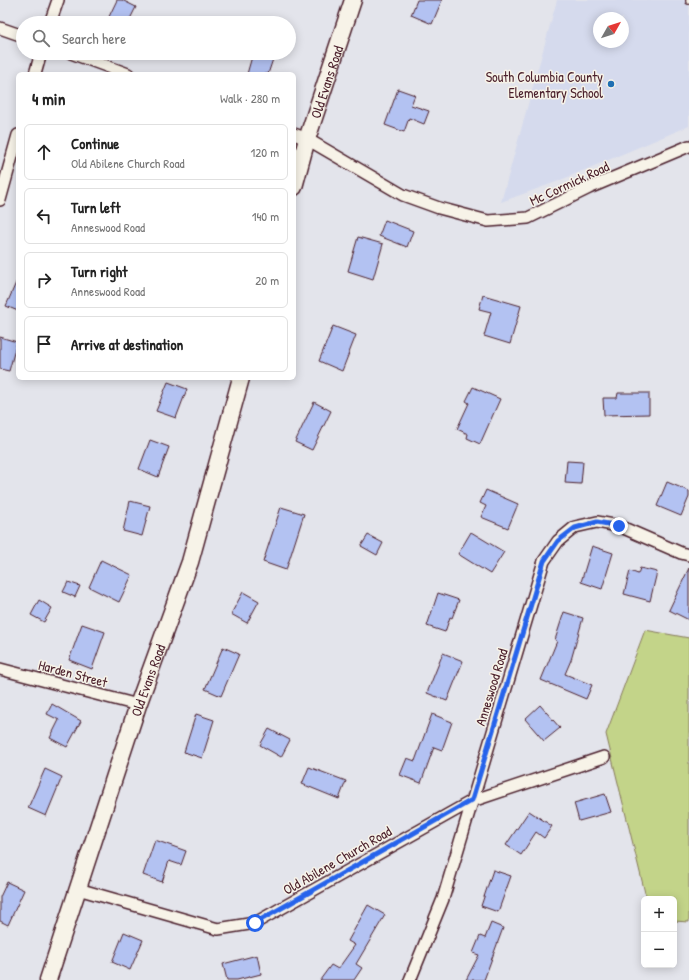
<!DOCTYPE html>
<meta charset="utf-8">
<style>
:root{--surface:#fff;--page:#f6f6f6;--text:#222;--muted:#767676;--line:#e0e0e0}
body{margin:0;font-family:"Patrick Hand",sans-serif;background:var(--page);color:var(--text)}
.controls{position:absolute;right:12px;bottom:12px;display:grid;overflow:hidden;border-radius:6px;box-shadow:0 2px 10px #0003}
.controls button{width:36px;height:36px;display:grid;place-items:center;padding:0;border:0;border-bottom:1px solid var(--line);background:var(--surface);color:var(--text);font:20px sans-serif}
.compass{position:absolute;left:593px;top:12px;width:36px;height:36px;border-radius:50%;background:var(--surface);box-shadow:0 2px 10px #0003;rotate:51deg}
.stop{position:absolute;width:12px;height:12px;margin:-9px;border:3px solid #2563eb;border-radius:50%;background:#fff}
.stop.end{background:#2563eb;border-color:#fff;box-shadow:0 1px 4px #0008}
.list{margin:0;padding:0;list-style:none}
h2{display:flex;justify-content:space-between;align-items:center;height:52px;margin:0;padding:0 16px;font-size:17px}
h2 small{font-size:13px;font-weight:400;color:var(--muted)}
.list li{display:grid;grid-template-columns:26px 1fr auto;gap:12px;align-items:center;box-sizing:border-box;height:56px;margin:0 8px 8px;padding:0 8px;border:1px solid var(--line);border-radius:6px}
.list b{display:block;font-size:15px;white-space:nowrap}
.list p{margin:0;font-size:13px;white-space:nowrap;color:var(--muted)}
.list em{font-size:13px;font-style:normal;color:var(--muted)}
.icon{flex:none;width:22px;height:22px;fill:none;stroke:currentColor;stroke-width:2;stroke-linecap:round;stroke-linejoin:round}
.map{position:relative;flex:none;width:689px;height:980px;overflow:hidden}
.search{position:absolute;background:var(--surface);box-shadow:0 2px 10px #0003;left:16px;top:16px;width:280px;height:44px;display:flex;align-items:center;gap:10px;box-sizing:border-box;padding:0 14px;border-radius:22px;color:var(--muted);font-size:15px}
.panel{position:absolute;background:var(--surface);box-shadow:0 2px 10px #0003;left:16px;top:72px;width:280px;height:308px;border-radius:6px}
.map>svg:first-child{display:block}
</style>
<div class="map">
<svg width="689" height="980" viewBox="0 0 689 980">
<rect width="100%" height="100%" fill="#e3e4eb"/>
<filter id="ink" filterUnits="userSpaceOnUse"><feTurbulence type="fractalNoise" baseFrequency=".025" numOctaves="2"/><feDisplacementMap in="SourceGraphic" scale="8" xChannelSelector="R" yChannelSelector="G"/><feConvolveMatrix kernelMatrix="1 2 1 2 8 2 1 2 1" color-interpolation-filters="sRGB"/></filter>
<g filter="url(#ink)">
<path fill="#d5daed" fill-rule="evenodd" d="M 557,0 L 689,0 L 689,126 L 556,182 L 501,202 ZM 599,18 L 623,18 L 623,42 L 599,42 Z"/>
<path fill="#c3d489" stroke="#867a5a" d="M 645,630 L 689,638 L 689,922 L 674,921 L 674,899 L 651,899 L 645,893 L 606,734 Z"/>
<g fill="#b3c2f2" stroke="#4a1f2b">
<path d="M 117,0 L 122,0 L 136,7 L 128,23 L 106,23 Z"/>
<path d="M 417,0 L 442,0 L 432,24 L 411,15 Z"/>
<path d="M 253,53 L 275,53 L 268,74 L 247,74 Z"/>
<path d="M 398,89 L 415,95 L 411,105 L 429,111 L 424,124 L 409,118 L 404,132 L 385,125 Z"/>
<path d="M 385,220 L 413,231 L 407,247 L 379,236 Z"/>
<path d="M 358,237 L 383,244 L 373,279 L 348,271 Z"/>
<path d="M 18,278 L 18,311 L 6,306 Z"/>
<path d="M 483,295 L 521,306 L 510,344 L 484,336 L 491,312 L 479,309 Z"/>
<path d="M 333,326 L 356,335 L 342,371 L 319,361 Z"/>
<path d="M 0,337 L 17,342 L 9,371 L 0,369 Z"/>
<path d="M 168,382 L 187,389 L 176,418 L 156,411 Z"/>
<path d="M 473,387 L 500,399 L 480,444 L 467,438 L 468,434 L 457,429 L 469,403 L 466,401 Z"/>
<path d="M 618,393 L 649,393 L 649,414 L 604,415 L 603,398 L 617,398 Z"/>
<path d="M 314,402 L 331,411 L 312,450 L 295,442 Z"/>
<path d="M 150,440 L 169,447 L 158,477 L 139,469 Z"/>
<path d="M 567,461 L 583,462 L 581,484 L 565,483 Z"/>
<path d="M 667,482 L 689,491 L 689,497 L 681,516 L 657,506 Z"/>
<path d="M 486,490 L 518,504 L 508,528 L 481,517 L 486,506 L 480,503 Z"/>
<path d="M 130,501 L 150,506 L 142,536 L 123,531 Z"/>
<path d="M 281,507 L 304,514 L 286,570 L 263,562 Z"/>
<path d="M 471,532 L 504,552 L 490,574 L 458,554 Z"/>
<path d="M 368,535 L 383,543 L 377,555 L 361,546 Z"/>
<path d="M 592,546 L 613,553 L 602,589 L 581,582 Z"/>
<path d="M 101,560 L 132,575 L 119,602 L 89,587 Z"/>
<path d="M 640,568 L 657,572 L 650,601 L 624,594 L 630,571 L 638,574 Z"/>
<path d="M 689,568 L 689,620 L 669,610 Z"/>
<path d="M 68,582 L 80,586 L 75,597 L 63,592 Z"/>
<path d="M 243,592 L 259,601 L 247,623 L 231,614 Z"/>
<path d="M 438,593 L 459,600 L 452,618 L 450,617 L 445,632 L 427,626 Z"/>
<path d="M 39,600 L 52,608 L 44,622 L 31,615 Z"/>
<path d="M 564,612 L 583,618 L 571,660 L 565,674 L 592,685 L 586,699 L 541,680 L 557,641 L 555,640 Z"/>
<path d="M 82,624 L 105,632 L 92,669 L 69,660 Z"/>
<path d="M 223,647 L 239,654 L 221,696 L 205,689 Z"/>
<path d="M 443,653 L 463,661 L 447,701 L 427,693 Z"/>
<path d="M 52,704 L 81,721 L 67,747 L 50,738 L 59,720 L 47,714 Z"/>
<path d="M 540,705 L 560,728 L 544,741 L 525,719 Z"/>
<path d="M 196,714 L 214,720 L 202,758 L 184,752 Z"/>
<path d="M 432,714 L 452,722 L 442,750 L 434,747 L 421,783 L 400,775 L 407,758 L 415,761 Z"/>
<path d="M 269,729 L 290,740 L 281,757 L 260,745 Z"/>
<path d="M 309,767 L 346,781 L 339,799 L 302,784 Z"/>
<path d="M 45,769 L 62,777 L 46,816 L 28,808 Z"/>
<path d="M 605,794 L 611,812 L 579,821 L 574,803 Z"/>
<path d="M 529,811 L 552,826 L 544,838 L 536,832 L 521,855 L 506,845 Z"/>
<path d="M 155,840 L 186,851 L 181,865 L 169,861 L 162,882 L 143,875 Z"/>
<path d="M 493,870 L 511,876 L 498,912 L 481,906 Z"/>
<path d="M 7,882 L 24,890 L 8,925 L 0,921 L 0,897 Z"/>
<path d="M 368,905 L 385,915 L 356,964 L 362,968 L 354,980 L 320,980 L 331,965 L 338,969 L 355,945 L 348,941 Z"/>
<path d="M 491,923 L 503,928 L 484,980 L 466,980 L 479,955 L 473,953 L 480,936 L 485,938 Z"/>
<path d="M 124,932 L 143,940 L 130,970 L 112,962 Z"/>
<path d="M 257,955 L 261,974 L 237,980 L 227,980 L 223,964 Z"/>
</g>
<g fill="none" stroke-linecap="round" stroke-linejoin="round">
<defs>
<path id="lane" d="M 689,0 L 689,1"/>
<g id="street">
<path d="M 50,23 L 58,0"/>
<path d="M 0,28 L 23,36"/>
<path d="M 71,53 L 128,74"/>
<path d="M 35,74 L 41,53"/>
<path d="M 294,134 L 307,139 L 403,195 L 439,208 L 488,221 L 528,218 L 589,188 L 689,146"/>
<path d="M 0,200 L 18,135"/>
<path d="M 0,669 L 138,705"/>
<path d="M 78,889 L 218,929 L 255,923 L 472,801 L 604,757"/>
<path d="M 410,980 L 443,899 L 544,561 L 558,541 L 575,527 L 597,522 L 619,526 L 681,553 L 689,555"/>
</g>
<g id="secondary">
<path id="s1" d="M 294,187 L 307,139 L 353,0"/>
<path id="s2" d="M 48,980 L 138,705 L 190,562 L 241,378"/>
</g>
</defs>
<use href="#lane" stroke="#4a1f2b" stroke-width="8"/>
<use href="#street" stroke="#4a1f2b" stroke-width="14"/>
<use href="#secondary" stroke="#4a1f2b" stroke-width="19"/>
<use href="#lane" stroke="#f7f3e8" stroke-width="5.5"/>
<use href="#street" stroke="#f7f3e8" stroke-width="11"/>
<use href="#secondary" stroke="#f7f3e8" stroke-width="16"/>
</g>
</g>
<g fill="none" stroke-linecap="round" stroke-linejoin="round" filter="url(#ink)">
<path stroke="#2563eb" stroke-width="5" d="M 255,923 L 472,800 L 544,561 L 558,541 L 575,528 L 597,522 L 619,526"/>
</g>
<circle fill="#1f6fb2" stroke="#f7f3e8" stroke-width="1.5" cx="611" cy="84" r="4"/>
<g text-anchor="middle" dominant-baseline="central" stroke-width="3" stroke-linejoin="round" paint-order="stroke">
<g font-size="14" fill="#4a1f2b" stroke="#f7f3e8" text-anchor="end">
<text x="603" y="76">South Columbia County<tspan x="603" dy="16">Elementary School</tspan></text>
</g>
<g font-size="14" fill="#4a1f2b" stroke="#f7f3e8">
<text stroke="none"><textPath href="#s1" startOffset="110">Old Evans Road</textPath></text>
<text transform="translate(569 183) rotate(-25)">Mc Cormick Road</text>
<text transform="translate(73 673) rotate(15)">Harden Street</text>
<text stroke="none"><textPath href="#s2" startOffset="316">Old Evans Road</textPath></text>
<text transform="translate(491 687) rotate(-73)">Anneswood Road</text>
<text transform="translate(337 860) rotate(-30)">Old Abilene Church Road</text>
</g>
</g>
</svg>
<div class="controls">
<button>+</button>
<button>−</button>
</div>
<svg class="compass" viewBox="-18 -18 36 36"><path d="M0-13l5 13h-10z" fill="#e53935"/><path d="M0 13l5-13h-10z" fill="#767676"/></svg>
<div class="stop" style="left:255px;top:923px"></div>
<div class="stop end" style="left:619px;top:526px"></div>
<div class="search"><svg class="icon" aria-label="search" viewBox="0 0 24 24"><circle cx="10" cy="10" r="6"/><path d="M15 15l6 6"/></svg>Search here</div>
<section class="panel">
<h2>4 min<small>Walk · 280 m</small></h2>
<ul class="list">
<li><svg class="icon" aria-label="ahead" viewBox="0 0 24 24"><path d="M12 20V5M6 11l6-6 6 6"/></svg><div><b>Continue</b><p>Old Abilene Church Road</p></div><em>120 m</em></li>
<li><svg class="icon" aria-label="left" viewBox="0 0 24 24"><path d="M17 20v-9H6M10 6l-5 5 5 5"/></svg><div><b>Turn left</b><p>Anneswood Road</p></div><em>140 m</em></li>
<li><svg class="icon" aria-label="right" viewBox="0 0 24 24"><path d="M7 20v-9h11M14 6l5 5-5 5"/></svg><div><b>Turn right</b><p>Anneswood Road</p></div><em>20 m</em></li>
<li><svg class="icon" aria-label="arrive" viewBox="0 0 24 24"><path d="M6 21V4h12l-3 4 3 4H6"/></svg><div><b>Arrive at destination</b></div></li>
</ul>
</section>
</div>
